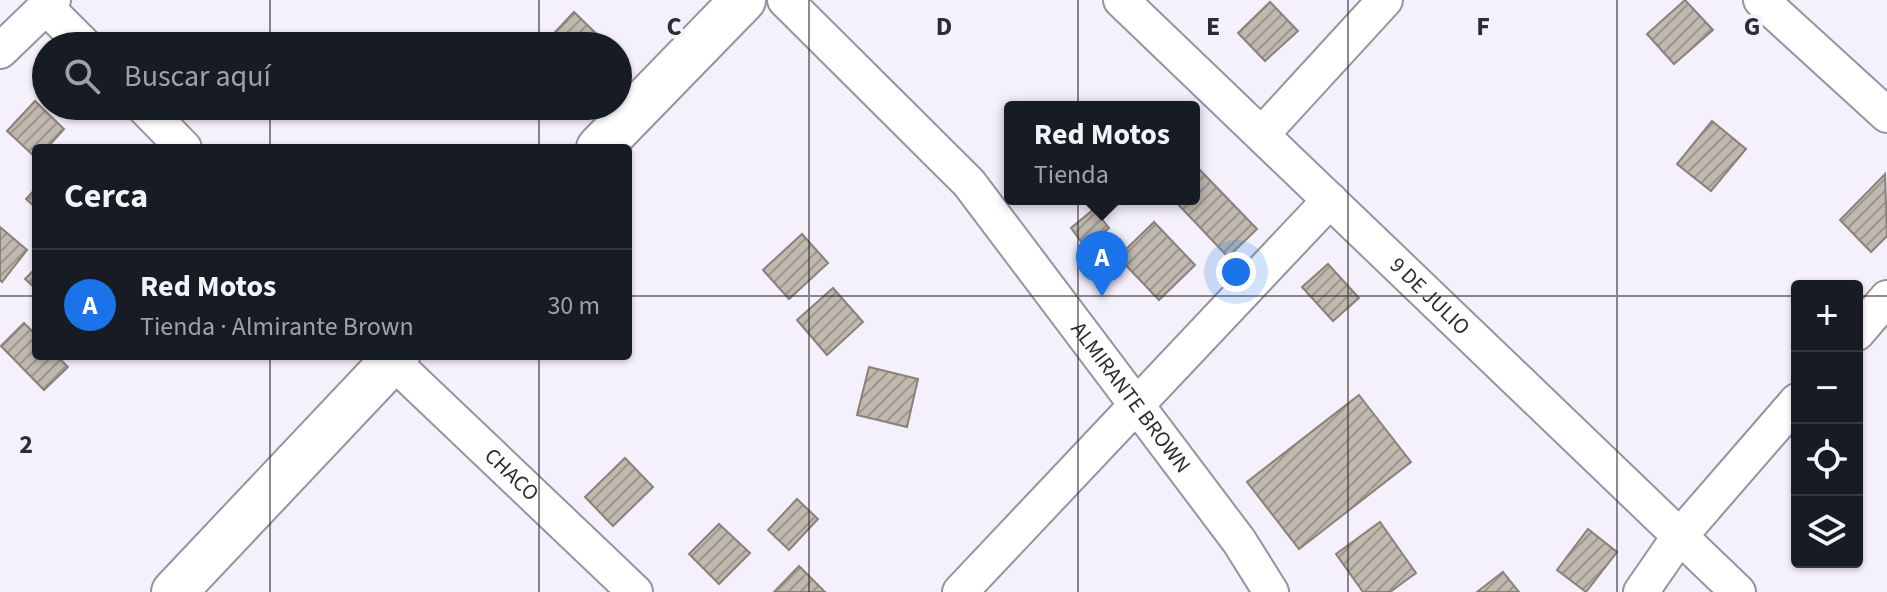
<!DOCTYPE html>
<html lang="es">
<meta charset="utf-8">
<style>
:root{--surface:#171b24;--page:#242831;--text:#f1f3f6;--muted:#9ea1a6;--line:#363941;--accent:#1a73e8}
body{margin:0;font-family:"Source Sans 3",sans-serif;background:var(--page);color:var(--text)}
.controls{position:absolute;right:24px;bottom:24px;display:grid;overflow:hidden;border-radius:8px;box-shadow:0 2px 6px #0004}
.controls button{width:72px;height:72px;display:grid;place-items:center;padding:0;border:0;border-bottom:2px solid var(--line);background:var(--surface);color:var(--text);font:40px sans-serif}
.you{position:absolute;left:1236px;top:272px;width:28px;height:28px;margin:-20px;border:6px solid #fff;border-radius:50%;background:#1a73e8;box-shadow:0 0 0 12px #1a73e833}
.badge{display:grid;place-items:center;width:52px;height:52px;border-radius:50%;background:var(--accent);color:#fff;font-size:26px;font-weight:700}
.pin{position:absolute;translate:-50% -66px;filter:drop-shadow(0 2px 4px #0008)}
.pin::after{content:'';position:absolute;top:42px;width:28px;height:24px;background:inherit;clip-path:polygon(0 0,100% 0,50% 100%)}
.popup{position:absolute;left:1004px;top:101px;width:196px;height:104px;box-sizing:border-box;display:grid;place-content:center;border-radius:8px;background:var(--surface);filter:drop-shadow(0 2px 6px #0005);font-size:26px;white-space:nowrap;color:var(--muted)}
.popup b{font-size:30px;color:var(--text)}
.popup::after{content:'';position:absolute;left:50%;top:100%;margin-left:-16px;border:16px solid transparent;border-top-color:var(--surface)}
.list{margin:0;padding:0;list-style:none}
h2{display:flex;justify-content:space-between;align-items:center;height:104px;margin:0;padding:0 32px;font-size:34px}
h2 small{font-size:26px;font-weight:400;color:var(--muted)}
.list li{display:grid;grid-template-columns:52px 1fr auto;gap:24px;align-items:center;box-sizing:border-box;height:112px;padding:0 32px;border-top:2px solid var(--line)}
.list b{display:block;font-size:30px;white-space:nowrap}
.list p{margin:0;font-size:26px;white-space:nowrap;color:var(--muted)}
.list em{font-size:26px;font-style:normal;color:var(--muted)}
.icon{flex:none;width:44px;height:44px;fill:none;stroke:currentColor;stroke-width:2;stroke-linecap:round;stroke-linejoin:round}
.map{position:relative;flex:none;width:1887px;height:592px;overflow:hidden}
.search{position:absolute;background:var(--surface);box-shadow:0 2px 6px #0004;left:32px;top:32px;width:600px;height:88px;display:flex;align-items:center;gap:20px;box-sizing:border-box;padding:0 28px;border-radius:44px;color:var(--muted);font-size:30px}
.panel{position:absolute;background:var(--surface);box-shadow:0 2px 6px #0004;left:32px;top:144px;width:600px;height:216px;border-radius:8px}
.map>svg:first-child{display:block}
</style>
<div class="map">
<svg width="1887" height="592" viewBox="0 0 1887 592">
<defs>
<pattern id="building-hatch" width="6" height="6" patternUnits="userSpaceOnUse" patternTransform="scale(2)"><rect width="6" height="6" fill="#c1b8af"/><path d="M-1 1l2-2M0 6l6-6M5 7l2-2" fill="none" stroke="#9d968f"/></pattern>
</defs>
<rect width="100%" height="100%" fill="#f4f0fc"/>
<g fill="url(#building-hatch)" stroke="#8a8178" stroke-width="2">
<path d="M 1685,0 L 1713,30 L 1674,64 L 1647,34 Z"/>
<path d="M 1270,2 L 1298,31 L 1265,61 L 1238,33 Z"/>
<path d="M 574,12 L 609,46 L 542,46 Z"/>
<path d="M 35,101 L 64,129 L 47,148 L 36,148 L 36,158 L 7,131 Z"/>
<path d="M 1712,121 L 1746,149 L 1711,191 L 1677,164 Z"/>
<path d="M 1199,169 L 1257,229 L 1228,257 L 1173,199 L 1194,199 L 1194,174 Z"/>
<path d="M 1885,174 L 1887,236 L 1871,252 L 1840,220 Z"/>
<path d="M 36,188 L 36,208 L 26,199 Z"/>
<path d="M 1094,209 L 1109,228 L 1085,247 L 1071,228 Z"/>
<path d="M 1154,222 L 1195,265 L 1159,300 L 1118,257 Z"/>
<path d="M 0,227 L 27,250 L 2,282 L 0,280 Z"/>
<path d="M 802,234 L 828,263 L 789,299 L 763,270 Z"/>
<path d="M 1328,264 L 1359,298 L 1333,321 L 1302,287 Z"/>
<path d="M 36,268 L 36,289 L 25,279 Z"/>
<path d="M 833,288 L 863,322 L 827,355 L 797,320 Z"/>
<path d="M 24,323 L 36,335 L 36,356 L 57,356 L 68,367 L 44,390 L 1,346 Z"/>
<path d="M 869,367 L 918,379 L 907,427 L 857,415 Z"/>
<path d="M 1359,395 L 1411,462 L 1299,549 L 1247,482 Z"/>
<path d="M 625,458 L 653,487 L 613,526 L 585,497 Z"/>
<path d="M 797,499 L 818,519 L 789,550 L 768,530 Z"/>
<path d="M 1380,522 L 1416,573 L 1390,592 L 1363,592 L 1336,554 Z"/>
<path d="M 719,524 L 750,553 L 719,584 L 689,554 Z"/>
<path d="M 1588,529 L 1617,552 L 1586,592 L 1557,570 Z"/>
<path d="M 799,566 L 825,592 L 774,592 Z"/>
<path d="M 1503,572 L 1519,592 L 1477,592 Z"/>
</g>
<g fill="none" stroke-linecap="round" stroke-linejoin="round">
<defs>
<g id="street">
<path id="s1" d="M 785,0 L 969,183 L 1239,541 L 1271,592"/>
<path id="s2" d="M 1121,0 L 1738,592"/>
<path d="M 1761,0 L 1887,115"/>
<path d="M 46,7 L 85,46"/>
<path d="M 0,51 L 53,0"/>
<path d="M 143,106 L 184,148"/>
<path d="M 1262,134 L 1385,0"/>
<path d="M 1857,333 L 1887,298"/>
<path id="s3" d="M 387,356 L 635,592"/>
<path d="M 960,592 L 1330,200"/>
<path d="M 1641,592 L 1679,537 L 1797,401"/>
</g>
<g id="secondary">
<path d="M 599,148 L 743,0"/>
<path d="M 174,592 L 397,356"/>
</g>
</defs>
<use href="#street" stroke="#97939e" stroke-width="38"/>
<use href="#secondary" stroke="#97939e" stroke-width="48"/>
<use href="#street" stroke="#fff" stroke-width="34"/>
<use href="#secondary" stroke="#fff" stroke-width="44"/>
</g>
<path fill="none" stroke="#2d2c30" stroke-width="2" stroke-opacity="0.55" d="M 270,0 L 270,46M 539,0 L 539,46M 809,0 L 809,592M 1078,0 L 1078,592M 1348,0 L 1348,592M 1617,0 L 1617,592M 270,106 L 270,148M 539,106 L 539,148M 0,296 L 36,296M 628,296 L 1797,296M 1857,296 L 1887,296M 270,356 L 270,592M 539,356 L 539,592"/>
<g text-anchor="middle" dominant-baseline="central" stroke-width="8" stroke-linejoin="round" paint-order="stroke">
<g font-size="22" fill="#2d2c30" stroke="#f4f0fc">
<text stroke="none"><textPath href="#s2" startOffset="428">9 DE JULIO</textPath></text>
<text stroke="none"><textPath href="#s1" startOffset="528">ALMIRANTE BROWN</textPath></text>
<text stroke="none"><textPath href="#s3" startOffset="172">CHACO</textPath></text>
</g>
</g>
<g font-size="26" text-anchor="middle" font-weight="bold" fill="#2d2c30" stroke="#f4f0fc" stroke-width="8" stroke-linejoin="round" paint-order="stroke">
<text x="674" y="35">C</text>
<text x="944" y="35">D</text>
<text x="1213" y="35">E</text>
<text x="1483" y="35">F</text>
<text x="1752" y="35">G</text>
<text x="26" y="453">2</text>
</g>
</svg>
<div class="controls">
<button>+</button>
<button>−</button>
<button><svg class="icon" aria-label="locate" viewBox="0 0 24 24"><circle cx="12" cy="12" r="6"/><path d="M12 2v4M12 18v4M2 12h4M18 12h4"/></svg></button>
<button><svg class="icon" aria-label="layers" viewBox="0 0 24 24"><path d="M12 4l9 5-9 5-9-5zM3 14l9 5 9-5"/></svg></button>
</div>
<div class="you"></div>
<div class="pin badge" style="left:1102px;top:297px">A</div>
<div class="popup"><b>Red Motos</b>Tienda</div>
<div class="search"><svg class="icon" aria-label="search" viewBox="0 0 24 24"><circle cx="10" cy="10" r="6"/><path d="M15 15l6 6"/></svg>Buscar aquí</div>
<section class="panel">
<h2>Cerca<small></small></h2>
<ul class="list">
<li><span class="badge">A</span><div><b>Red Motos</b><p>Tienda · Almirante Brown</p></div><em>30 m</em></li>
</ul>
</section>
</div>
